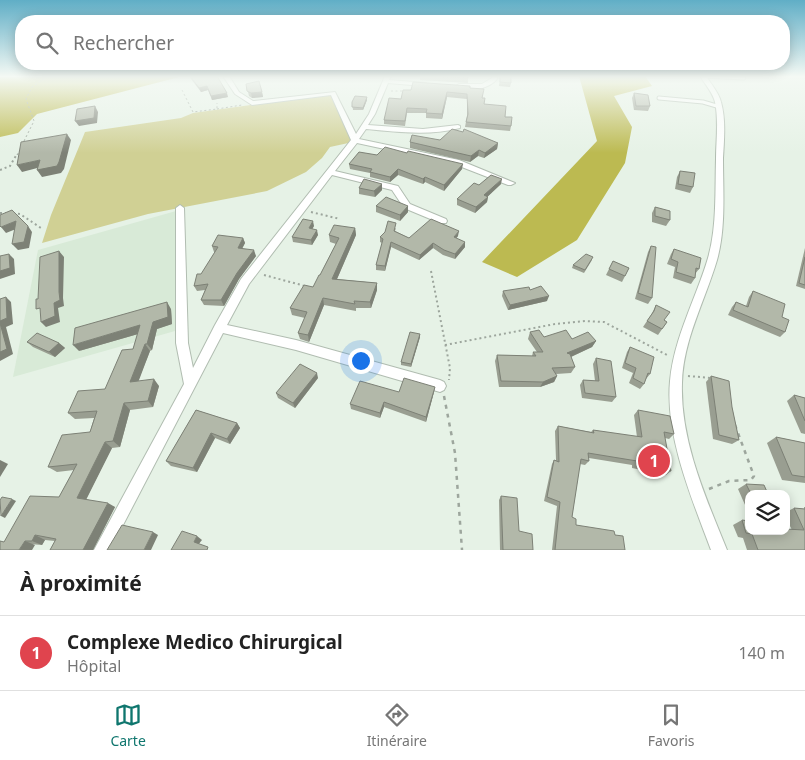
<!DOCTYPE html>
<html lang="fr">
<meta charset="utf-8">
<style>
:root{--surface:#fff;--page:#f2f2f2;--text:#222;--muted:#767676;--line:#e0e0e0;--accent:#0f766e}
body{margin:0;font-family:"Noto Sans",sans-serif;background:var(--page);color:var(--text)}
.controls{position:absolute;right:15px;bottom:15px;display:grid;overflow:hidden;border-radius:10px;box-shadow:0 2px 12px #0003}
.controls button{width:45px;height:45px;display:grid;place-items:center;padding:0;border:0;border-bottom:1px solid var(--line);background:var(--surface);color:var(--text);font:25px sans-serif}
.you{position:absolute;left:360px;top:360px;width:18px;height:18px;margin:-12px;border:4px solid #fff;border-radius:50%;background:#1a73e8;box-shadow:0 0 0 8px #1a73e833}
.badge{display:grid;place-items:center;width:32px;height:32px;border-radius:50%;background:var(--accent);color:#fff;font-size:16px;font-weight:700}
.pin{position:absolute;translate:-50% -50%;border:2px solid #fff;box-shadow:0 1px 5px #0006}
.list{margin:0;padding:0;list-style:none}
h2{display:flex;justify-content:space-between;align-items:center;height:65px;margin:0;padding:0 20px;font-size:21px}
h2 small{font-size:16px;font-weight:400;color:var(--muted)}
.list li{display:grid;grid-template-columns:32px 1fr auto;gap:15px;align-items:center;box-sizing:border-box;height:75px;padding:0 20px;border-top:1px solid var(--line)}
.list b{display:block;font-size:19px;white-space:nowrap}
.list p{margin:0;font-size:16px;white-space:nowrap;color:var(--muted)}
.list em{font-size:16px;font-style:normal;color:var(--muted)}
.icon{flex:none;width:28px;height:28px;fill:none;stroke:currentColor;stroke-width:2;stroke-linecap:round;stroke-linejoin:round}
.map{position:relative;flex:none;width:805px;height:550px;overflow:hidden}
.search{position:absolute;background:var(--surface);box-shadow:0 2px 12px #0003;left:15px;right:15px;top:15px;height:55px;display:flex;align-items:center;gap:12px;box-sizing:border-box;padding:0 18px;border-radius:20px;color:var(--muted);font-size:19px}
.sheet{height:140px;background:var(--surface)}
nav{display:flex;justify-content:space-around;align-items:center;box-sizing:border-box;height:70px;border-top:1px solid var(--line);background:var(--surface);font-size:14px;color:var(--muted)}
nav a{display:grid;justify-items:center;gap:2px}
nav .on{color:var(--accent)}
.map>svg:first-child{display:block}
</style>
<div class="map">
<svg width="805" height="550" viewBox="0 0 805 550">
<rect width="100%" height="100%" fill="#e6f2e6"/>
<path fill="#d8ead7" d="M 176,211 L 175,331 L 13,377 L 38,250 Z"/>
<path fill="#d0d094" d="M 335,93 L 353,142 L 330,147 L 322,158 L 306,172 L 267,191 L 148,214 L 42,243 L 51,215 L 85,132 L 181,118 L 193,113 Z"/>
<g fill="#bcba51">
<path d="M 0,76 L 183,76 L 37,114 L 18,133 L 0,137 Z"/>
<path d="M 579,76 L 645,76 L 652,86 L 614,96 L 632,127 L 625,163 L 577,240 L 517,277 L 482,262 L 597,141 Z"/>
</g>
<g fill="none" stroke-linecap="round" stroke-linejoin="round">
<defs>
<g id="lane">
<path d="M 703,76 L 744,78"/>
<path d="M 659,98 L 703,102 L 720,107"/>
</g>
<g id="street">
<path d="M 223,76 L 229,76 L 239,92 L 253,101 L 335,92 L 356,134 L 369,114 L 385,76 L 391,76 L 389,80 L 426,83 L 426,85 L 424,86 L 388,83 L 375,114 L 368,125 L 423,129 L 458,125 L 460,126 L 460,128 C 429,136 398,132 366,129 L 359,139 L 459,160 L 515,183 L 511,185 L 508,185 L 454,164 L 357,143 L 335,171 L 398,186 L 410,204 L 446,219 L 447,221 L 446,223 L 440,223 L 404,208 L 392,190 L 332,175 L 249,284 L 227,325 L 296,340 L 440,380 L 444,382 L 446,386 L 444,390 L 440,392 L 296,350 L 223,333 L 110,550 L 94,550 L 184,384 L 176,343 L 176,208 L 180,205 L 184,208 L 188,343 L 193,368 L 215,325 L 241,279 L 351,140 L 331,95 L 252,105 L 235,94 Z"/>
<path d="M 495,76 L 497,77 L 497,79 C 488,90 468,92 456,86 L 459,84 L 482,84 Z"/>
<path d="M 700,76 L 706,76 C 711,84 719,93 721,102 C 726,120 724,140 723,158 C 723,191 726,228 717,260 C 705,301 683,340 682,383 C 680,441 706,498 727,550 L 711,550 C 692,499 665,436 670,381 C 674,337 696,299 708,258 C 717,227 715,191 716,159 C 716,140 719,121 715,102 C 713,93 705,84 700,76 Z"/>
</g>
</defs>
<use href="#lane" stroke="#b1bdb1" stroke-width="5"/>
<use href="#street" stroke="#b1bdb1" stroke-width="2"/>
<g stroke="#9da69d" stroke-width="1" stroke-dasharray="2 2.5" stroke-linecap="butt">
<path d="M 182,90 L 193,112 L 217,109 L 217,103"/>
<path d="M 391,91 L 403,91"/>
<path d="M 217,109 L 242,105"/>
<path d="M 24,141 L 34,121 L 26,99 L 32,87 L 48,76"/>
<path d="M 17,155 L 20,150"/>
</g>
<g stroke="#9da69d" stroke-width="2" stroke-dasharray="2 3" stroke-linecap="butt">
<path d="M 0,170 L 10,166 L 17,154"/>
<path d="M 311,212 L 340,219"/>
<path d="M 0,213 L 6,213"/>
<path d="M 13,213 L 20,214 L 41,228"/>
<path d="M 431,271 L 450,368 L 449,380"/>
<path d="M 264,275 L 305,286"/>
<path d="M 445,345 L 555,324 L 585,321 L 604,322 L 669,356"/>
<path d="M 688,376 L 711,378"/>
</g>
<g stroke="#9da69d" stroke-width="2.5" stroke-dasharray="4 5" stroke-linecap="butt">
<path d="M 444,396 L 455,453 L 462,550"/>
<path d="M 709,489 L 729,481 L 751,480 L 754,476 L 735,425"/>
</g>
<use href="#lane" stroke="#fff" stroke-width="3"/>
<use href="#street" fill="#fff" fill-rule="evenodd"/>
</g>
<g fill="#999e91">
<path d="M 190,76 L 228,97 L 212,100 L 208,90 L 201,92 L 191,79 Z"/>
<path d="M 420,76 L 468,76 L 468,83 L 420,80 Z"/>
<path d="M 500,76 L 511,83 L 510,87 L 499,86 Z"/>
<path d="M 246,84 L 262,92 L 263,97 L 252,98 L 249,96 Z"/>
<path d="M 470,88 L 482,98 L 484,104 L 505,117 L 511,126 L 510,131 L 465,127 L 467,116 L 467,99 L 447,97 L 442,119 L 426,118 L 426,113 L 407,113 L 405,126 L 384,124 L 384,120 L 401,99 L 411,90 Z"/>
<path d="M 634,93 L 650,106 L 648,111 L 634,110 L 632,98 Z"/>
<path d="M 367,100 L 363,110 L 353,110 L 352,102 Z"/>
<path d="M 440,140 L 498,143 L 497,149 L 484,158 L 478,156 L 470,162 L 410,148 L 410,142 Z"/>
<path d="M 377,155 L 462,169 L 444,191 L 425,182 L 423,184 L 398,175 L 390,182 L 370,177 L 370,173 L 350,169 L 349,164 Z"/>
<path d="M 680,171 L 693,187 L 690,193 L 675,189 L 677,177 Z"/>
<path d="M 501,184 L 488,196 L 487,202 L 475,213 L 457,205 L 457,199 L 479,185 Z"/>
<path d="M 359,188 L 382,190 L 375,197 L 359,194 Z"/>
<path d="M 376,206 L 408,206 L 408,212 L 400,221 L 376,212 Z"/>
<path d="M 655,207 L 670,220 L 666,226 L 652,222 L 652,213 Z"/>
<path d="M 314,226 L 312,229 L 318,235 L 312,245 L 293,242 L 292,237 Z"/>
<path d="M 355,228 L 356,235 L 337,279 L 377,283 L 377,290 L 371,308 L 356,308 L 356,311 L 324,305 L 309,342 L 300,339 L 298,333 L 305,318 L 292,315 L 290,308 L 313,287 L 320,275 L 336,244 L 330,242 L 329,235 Z"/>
<path d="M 396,228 L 395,231 L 409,238 L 458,236 L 456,238 L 465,247 L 455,259 L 443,255 L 433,248 L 419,260 L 391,247 L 385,271 L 376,270 L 376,265 L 382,243 L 380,242 L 380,237 Z"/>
<path d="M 243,238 L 245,243 L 242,248 L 256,256 L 239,279 L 224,306 L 204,305 L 201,300 L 205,290 L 197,291 L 194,286 L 215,252 L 214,252 L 212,246 Z"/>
<path d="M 651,246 L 652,298 L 648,304 L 635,299 L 648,252 Z"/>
<path d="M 805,248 L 805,289 L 796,286 Z"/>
<path d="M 674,249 L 699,269 L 695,274 L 695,278 L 691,284 L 673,278 L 675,267 L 667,264 L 671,254 Z"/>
<path d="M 592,260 L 584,273 L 572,268 L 573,265 Z"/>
<path d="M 613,261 L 629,268 L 622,282 L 606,275 Z"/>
<path d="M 530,290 L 547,301 L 508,310 L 502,296 L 503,291 Z"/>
<path d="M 753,291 L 782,317 L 785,332 L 780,337 L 728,315 L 732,307 L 736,302 L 746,306 L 749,297 Z"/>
<path d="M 656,305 L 664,320 L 667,322 L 658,335 L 643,327 L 651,315 Z"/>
<path d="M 171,309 L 172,324 L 157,329 L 152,350 L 150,351 L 138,381 L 159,386 L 153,407 L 130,410 L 120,447 L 112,448 L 86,499 L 115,507 L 93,550 L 50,550 L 55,541 L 45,540 L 42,545 L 4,542 L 59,497 L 74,470 L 57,472 L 48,467 L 90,432 L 94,418 L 75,419 L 68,413 L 105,389 L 133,349 L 138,334 L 79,351 Z"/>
<path d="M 530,332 L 544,337 L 596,341 L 592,347 L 571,357 L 575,367 L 571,373 L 556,374 L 557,376 L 554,382 L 540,387 L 499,387 L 495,361 L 497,355 L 532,356 L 533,352 L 537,352 L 528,339 Z"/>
<path d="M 420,334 L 420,337 L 411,367 L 401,365 L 401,362 Z"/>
<path d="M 27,342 L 59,343 L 65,348 L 55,357 L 33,347 Z"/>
<path d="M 630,347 L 650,374 L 646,379 L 644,384 L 640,389 L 629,383 L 633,373 L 622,368 L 627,352 Z"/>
<path d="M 596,358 L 616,397 L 612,402 L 582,398 L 580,385 L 583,380 L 595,381 L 593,364 Z"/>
<path d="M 711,376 L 732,407 L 739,440 L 732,444 L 713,439 L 706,382 Z"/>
<path d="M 318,378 L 295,408 L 278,398 L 276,393 Z"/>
<path d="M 435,387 L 434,392 L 426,422 L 384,407 L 380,418 L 351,409 L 350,404 L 399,392 Z"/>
<path d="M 794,395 L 805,398 L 805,434 L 801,433 L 787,401 Z"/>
<path d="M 196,410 L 237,423 L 240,428 L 230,444 L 215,438 L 197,472 L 171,466 L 166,461 Z"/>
<path d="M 638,410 L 674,434 L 669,439 L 665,438 L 671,471 L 666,475 L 632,468 L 632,465 L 589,458 L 589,461 L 585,465 L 580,464 L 572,517 L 576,525 L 615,535 L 625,550 L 552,550 L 557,506 L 544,501 L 552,464 L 554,460 L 556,460 L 555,431 L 558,426 L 591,432 L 593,430 L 637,437 L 634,415 Z"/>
<path d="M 776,437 L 805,443 L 805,483 L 782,480 L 767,443 Z"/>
<path d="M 746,484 L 768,494 L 749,494 L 749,514 L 738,489 Z"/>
<path d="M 501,496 L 519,531 L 533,550 L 500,550 L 499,500 Z"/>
<path d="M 804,507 L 805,507 L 805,550 L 747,550 L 743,538 L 738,537 L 733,525 L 742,520 L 749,531 L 792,530 L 786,518 L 786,512 L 794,508 L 804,509 Z"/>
</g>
<g fill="#7d8176">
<path d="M 207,86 L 208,90 L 201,92 L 199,88 Z"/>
<path d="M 262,92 L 263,97 L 252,98 L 251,93 Z"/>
<path d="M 447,92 L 447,97 L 442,119 L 442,114 Z"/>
<path d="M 227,93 L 228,97 L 212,100 L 211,96 Z"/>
<path d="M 367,97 L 367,100 L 363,110 L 363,108 Z"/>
<path d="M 95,106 L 98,112 L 97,123 L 79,126 L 75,121 Z"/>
<path d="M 67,134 L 71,140 L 64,169 L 61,173 L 42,177 L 37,170 Z"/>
<path d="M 498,143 L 497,149 L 484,158 L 485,153 Z"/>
<path d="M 479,150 L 478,156 L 470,162 L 471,156 Z"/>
<path d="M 40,160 L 45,166 L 22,172 L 17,165 Z"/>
<path d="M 463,164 L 462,169 L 444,191 L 444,185 Z"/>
<path d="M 398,169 L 398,175 L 390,182 L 390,177 Z"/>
<path d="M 425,177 L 425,182 L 423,184 L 423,179 Z"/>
<path d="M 502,179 L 501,184 L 483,201 L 484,195 Z"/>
<path d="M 382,184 L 382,190 L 375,197 L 374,191 Z"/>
<path d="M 488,197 L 487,202 L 475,213 L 476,207 Z"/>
<path d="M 408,206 L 408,212 L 400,221 L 400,215 Z"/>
<path d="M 16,221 L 21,227 L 6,233 L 1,227 Z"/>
<path d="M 313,221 L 314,226 L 310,233 L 309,228 Z"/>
<path d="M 28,226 L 32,232 L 29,248 L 18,250 L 12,244 Z"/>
<path d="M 355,228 L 356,235 L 334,286 L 332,279 Z"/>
<path d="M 317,230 L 318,235 L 312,245 L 311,240 Z"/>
<path d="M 459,231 L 458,236 L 453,242 L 454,237 Z"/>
<path d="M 243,238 L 245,243 L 240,253 L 238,248 Z"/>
<path d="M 391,242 L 391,247 L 385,271 L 385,266 Z"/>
<path d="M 465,242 L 465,247 L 455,259 L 455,254 Z"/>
<path d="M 433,243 L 433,248 L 419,260 L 420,255 Z"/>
<path d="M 254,250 L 256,256 L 239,279 L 224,306 L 221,300 L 237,273 Z"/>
<path d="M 59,251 L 64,257 L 63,298 L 64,306 L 58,308 L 60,322 L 46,327 L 41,322 L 54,303 Z"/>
<path d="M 9,254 L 14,259 L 15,274 L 0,279 L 0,271 Z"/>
<path d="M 377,283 L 377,290 L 371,308 L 370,302 Z"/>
<path d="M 549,296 L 547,301 L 508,310 L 510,305 Z"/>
<path d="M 6,297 L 11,302 L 13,324 L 6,327 L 13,354 L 0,361 L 0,321 Z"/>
<path d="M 323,298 L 324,305 L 309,342 L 308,335 Z"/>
<path d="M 167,302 L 171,309 L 172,324 L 157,329 L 152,350 L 147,344 L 153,322 Z"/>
<path d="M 140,325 L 145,332 L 79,351 L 73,345 Z"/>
<path d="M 420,334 L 420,337 L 411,367 L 411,364 Z"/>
<path d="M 596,341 L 592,347 L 564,360 L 567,353 Z"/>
<path d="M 59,343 L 65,348 L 55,357 L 49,352 Z"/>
<path d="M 145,344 L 150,351 L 136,388 L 130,382 Z"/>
<path d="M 317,373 L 318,378 L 295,408 L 293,403 Z"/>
<path d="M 557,376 L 554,382 L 540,387 L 543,382 Z"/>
<path d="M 154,379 L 159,386 L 153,407 L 148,401 Z"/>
<path d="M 435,387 L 434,392 L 426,422 L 426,417 Z"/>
<path d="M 384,402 L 384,407 L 380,418 L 380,413 Z"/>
<path d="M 124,403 L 130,410 L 120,447 L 113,441 Z"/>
<path d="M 237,423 L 240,428 L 230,444 L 227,439 Z"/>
<path d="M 211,433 L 215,438 L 197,472 L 193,468 Z"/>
<path d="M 105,442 L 112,448 L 85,502 L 77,498 Z"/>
<path d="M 0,460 L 8,464 L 0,477 Z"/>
<path d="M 12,499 L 16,501 L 5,518 L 1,516 Z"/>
<path d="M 108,503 L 115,507 L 93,550 L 83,550 Z"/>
<path d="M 153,532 L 158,535 L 151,550 L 144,550 Z"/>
<path d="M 35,535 L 45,540 L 42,545 L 32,541 Z"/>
<path d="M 197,536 L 202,540 L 198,545 L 194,542 Z"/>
<path d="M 25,541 L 35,545 L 32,550 L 19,550 Z"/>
</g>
<g fill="#b2b8a9" stroke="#7d8176">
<path d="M 190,76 L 217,76 L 227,93 L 211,96 L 207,86 L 199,88 Z"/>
<path d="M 423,76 L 468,76 L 468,78 Z"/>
<path d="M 500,76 L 511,76 L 511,83 L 500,82 Z"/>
<path d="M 259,81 L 262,92 L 251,93 L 247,91 L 246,84 Z"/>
<path d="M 413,82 L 470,86 L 470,88 L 484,89 L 482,98 L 485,98 L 484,104 L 506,106 L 505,117 L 512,117 L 511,126 L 466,122 L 468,114 L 467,94 L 447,92 L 442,114 L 426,113 L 427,109 L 407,108 L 405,121 L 384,120 L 389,98 L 401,99 L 403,90 L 411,90 Z"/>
<path d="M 634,93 L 648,95 L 650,106 L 636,106 Z"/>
<path d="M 355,96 L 367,97 L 363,108 L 352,107 L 352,102 Z"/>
<path d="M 95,106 L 94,118 L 75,121 L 77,109 Z"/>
<path d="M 452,129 L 463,132 L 464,129 L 498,143 L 485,153 L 479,150 L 471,156 L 410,142 L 412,135 L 440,140 Z"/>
<path d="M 67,134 L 59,162 L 57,166 L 37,170 L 40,160 L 17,165 L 21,142 Z"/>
<path d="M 385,147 L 407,153 L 408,151 L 463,164 L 444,185 L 425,177 L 423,179 L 398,169 L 390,177 L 370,172 L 372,169 L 349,164 L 359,152 L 377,155 Z"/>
<path d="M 680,171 L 695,173 L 693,187 L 678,184 Z"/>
<path d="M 491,175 L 502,179 L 484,195 L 488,197 L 476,207 L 457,199 L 474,183 L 479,185 Z"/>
<path d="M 364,179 L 382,184 L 374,191 L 359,188 Z"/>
<path d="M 386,197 L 408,206 L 400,215 L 376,206 Z"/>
<path d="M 655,207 L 670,211 L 670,220 L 655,216 Z"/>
<path d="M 12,210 L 28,226 L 24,242 L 12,244 L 16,221 L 1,227 L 0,226 L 0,215 Z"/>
<path d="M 303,219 L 313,221 L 309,228 L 317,230 L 311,240 L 292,237 Z"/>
<path d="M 431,219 L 459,231 L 454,237 L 465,242 L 455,254 L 444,250 L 433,243 L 420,255 L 391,242 L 385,266 L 376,265 L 383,239 L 380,237 L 385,232 L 388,221 L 396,223 L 394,231 L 409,238 Z"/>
<path d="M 334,225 L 355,228 L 332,279 L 377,283 L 370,302 L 354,301 L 355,304 L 323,298 L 308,335 L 298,333 L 307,312 L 290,308 L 304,285 L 313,287 L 319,275 L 320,275 L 339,238 L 329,235 Z"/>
<path d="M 218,235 L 243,238 L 238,248 L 254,250 L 237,273 L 221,300 L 201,300 L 208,284 L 194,286 L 197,274 L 201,274 L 218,247 L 212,246 Z"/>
<path d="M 651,246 L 656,247 L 652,298 L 638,293 Z"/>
<path d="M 674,249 L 701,258 L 699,269 L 696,268 L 695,278 L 676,272 L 678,262 L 671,259 Z"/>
<path d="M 59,251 L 59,292 L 60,300 L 54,303 L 55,316 L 41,322 L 40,308 L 36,309 L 36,299 L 38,299 L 40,257 Z"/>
<path d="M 9,254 L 10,268 L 0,271 L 0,256 Z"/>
<path d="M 586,254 L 593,257 L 585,270 L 573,265 Z"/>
<path d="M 805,257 L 805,285 L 799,283 Z"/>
<path d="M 613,261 L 629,268 L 625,276 L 609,269 Z"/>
<path d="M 541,286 L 549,296 L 510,305 L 503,291 L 529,287 L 530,290 Z"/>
<path d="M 753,291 L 785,304 L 782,317 L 789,320 L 785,332 L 733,310 L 736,302 L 748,307 Z"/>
<path d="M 6,297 L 7,318 L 0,321 L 0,299 Z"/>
<path d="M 167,302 L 168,317 L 153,322 L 147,344 L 145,344 L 130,382 L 154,379 L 148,401 L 124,403 L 113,441 L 105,442 L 77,498 L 108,503 L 83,550 L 50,550 L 56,539 L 35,535 L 32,541 L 25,541 L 19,550 L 0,550 L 0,541 L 4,542 L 30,496 L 59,497 L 77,464 L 48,467 L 62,435 L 90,432 L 97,411 L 68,413 L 78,391 L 105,389 L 122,350 L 133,349 L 140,325 L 73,345 L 75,328 Z"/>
<path d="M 656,305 L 670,312 L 664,320 L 667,322 L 662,329 L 647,321 L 654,311 Z"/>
<path d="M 0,323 L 7,349 L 0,352 Z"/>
<path d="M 539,330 L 544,337 L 566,330 L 572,339 L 588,332 L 596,341 L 567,353 L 570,354 L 575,367 L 552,368 L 557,376 L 543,382 L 501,381 L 497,355 L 536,356 L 533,352 L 543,352 L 530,332 Z"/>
<path d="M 410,332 L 420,334 L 411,364 L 401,362 Z"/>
<path d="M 37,333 L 59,343 L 49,352 L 27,342 Z"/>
<path d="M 630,347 L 654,357 L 650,374 L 648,373 L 644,384 L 633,378 L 636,368 L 625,363 Z"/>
<path d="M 596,358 L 611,361 L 616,397 L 585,393 L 583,380 L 599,381 Z"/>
<path d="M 300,364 L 317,373 L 293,403 L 276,393 Z"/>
<path d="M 711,376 L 729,381 L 732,407 L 739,440 L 719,435 Z"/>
<path d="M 404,378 L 435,387 L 426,417 L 384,402 L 380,413 L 350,404 L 360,381 L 399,392 Z"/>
<path d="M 794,395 L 805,398 L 805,421 Z"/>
<path d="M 196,410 L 237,423 L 227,439 L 211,433 L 193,468 L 166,461 Z"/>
<path d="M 638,410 L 670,416 L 674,434 L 664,432 L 671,471 L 637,464 L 637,461 L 588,453 L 589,461 L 581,459 L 572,517 L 576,519 L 576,525 L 614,531 L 615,535 L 623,536 L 625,550 L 555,550 L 560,502 L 547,497 L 554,460 L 559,462 L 558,426 L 594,433 L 593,430 L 642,437 Z"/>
<path d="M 776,437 L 805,443 L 805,477 L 792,475 Z"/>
<path d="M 746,484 L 764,485 L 768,494 L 751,494 Z"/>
<path d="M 501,496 L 517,498 L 519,531 L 532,534 L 533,550 L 503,550 Z"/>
<path d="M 2,497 L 12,499 L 1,516 L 0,500 Z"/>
<path d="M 794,508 L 805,509 L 805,550 L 758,550 L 752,534 L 746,533 L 742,520 L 749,521 L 749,531 L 786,531 L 786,529 L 804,530 Z"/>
<path d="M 122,525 L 153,532 L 144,550 L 107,550 Z"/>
<path d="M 182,531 L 197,536 L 194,542 L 208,547 L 207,550 L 171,550 Z"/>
</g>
<linearGradient id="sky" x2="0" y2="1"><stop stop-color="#60aec6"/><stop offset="0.5" stop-color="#f4f9f4"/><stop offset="1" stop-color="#f4f9f4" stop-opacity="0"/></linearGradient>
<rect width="805" height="153" fill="url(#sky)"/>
</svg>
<div class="controls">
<button><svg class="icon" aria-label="layers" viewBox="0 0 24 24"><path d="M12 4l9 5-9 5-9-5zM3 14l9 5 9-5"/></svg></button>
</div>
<div class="you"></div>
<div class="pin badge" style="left:654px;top:461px;background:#e0444e">1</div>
<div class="search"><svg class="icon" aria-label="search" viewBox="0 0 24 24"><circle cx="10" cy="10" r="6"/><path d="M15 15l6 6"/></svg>Rechercher</div>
</div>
<section class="sheet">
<h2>À proximité<small></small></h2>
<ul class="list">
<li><span class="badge" style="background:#e0444e">1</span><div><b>Complexe Medico Chirurgical</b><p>Hôpital</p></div><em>140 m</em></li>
</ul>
</section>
<nav>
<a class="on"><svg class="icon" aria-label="map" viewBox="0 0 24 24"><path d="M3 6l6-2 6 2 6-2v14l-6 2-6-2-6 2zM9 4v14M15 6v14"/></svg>Carte</a>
<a><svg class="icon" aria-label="directions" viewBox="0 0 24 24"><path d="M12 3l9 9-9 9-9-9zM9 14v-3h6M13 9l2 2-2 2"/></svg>Itinéraire</a>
<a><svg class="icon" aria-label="saved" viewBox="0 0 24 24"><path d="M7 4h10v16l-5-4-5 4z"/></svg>Favoris</a>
</nav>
